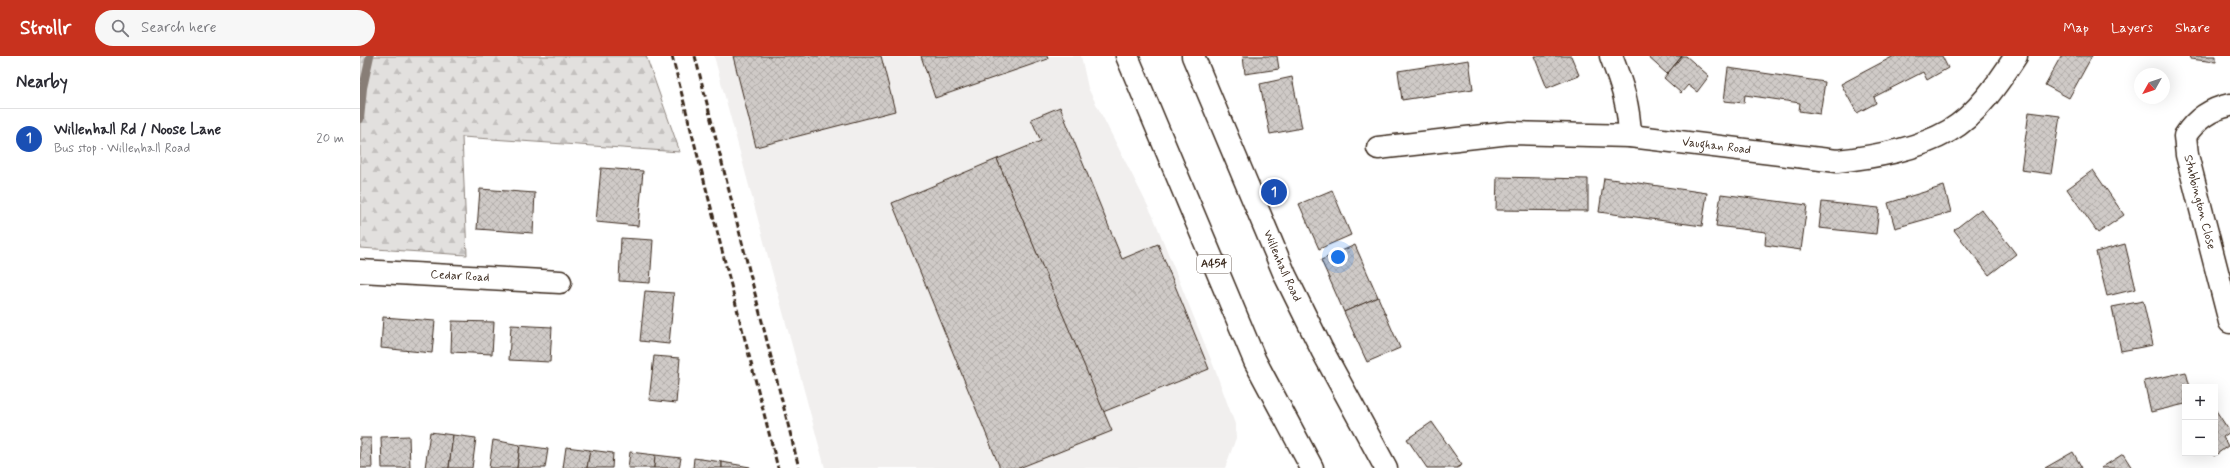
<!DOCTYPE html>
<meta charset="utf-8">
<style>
:root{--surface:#fff;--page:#f7f7f7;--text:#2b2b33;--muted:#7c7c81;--line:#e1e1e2;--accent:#c8321e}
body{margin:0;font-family:Mynerve,sans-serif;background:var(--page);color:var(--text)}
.controls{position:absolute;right:12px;bottom:12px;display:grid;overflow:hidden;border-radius:0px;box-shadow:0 4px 16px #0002}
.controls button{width:36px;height:36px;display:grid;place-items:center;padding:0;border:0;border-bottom:1px solid var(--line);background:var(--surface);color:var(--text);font:20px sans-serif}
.compass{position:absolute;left:1774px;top:12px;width:36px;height:36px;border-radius:50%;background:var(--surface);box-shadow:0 4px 16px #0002;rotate:230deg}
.you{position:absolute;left:978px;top:201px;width:14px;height:14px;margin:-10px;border:3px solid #fff;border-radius:50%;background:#1a73e8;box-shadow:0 0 0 6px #1a73e833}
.badge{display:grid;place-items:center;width:26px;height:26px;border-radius:50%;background:var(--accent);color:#fff;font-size:13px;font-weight:700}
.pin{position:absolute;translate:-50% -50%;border:2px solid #fff;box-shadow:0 1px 4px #0006}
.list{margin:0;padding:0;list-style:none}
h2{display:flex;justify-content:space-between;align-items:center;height:52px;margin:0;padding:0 16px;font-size:17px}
h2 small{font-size:13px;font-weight:400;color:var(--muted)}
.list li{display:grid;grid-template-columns:26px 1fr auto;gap:12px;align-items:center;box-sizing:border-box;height:60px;padding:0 16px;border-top:1px solid var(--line)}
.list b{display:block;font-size:15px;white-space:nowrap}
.list p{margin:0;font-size:13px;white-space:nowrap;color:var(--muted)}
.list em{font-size:13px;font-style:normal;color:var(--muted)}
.icon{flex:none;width:22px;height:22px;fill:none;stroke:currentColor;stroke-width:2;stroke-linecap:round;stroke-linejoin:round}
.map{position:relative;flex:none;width:1870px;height:412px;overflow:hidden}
header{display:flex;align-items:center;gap:24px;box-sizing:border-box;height:56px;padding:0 20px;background:var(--accent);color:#fff}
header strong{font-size:19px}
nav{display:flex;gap:22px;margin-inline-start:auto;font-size:14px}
.search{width:280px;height:36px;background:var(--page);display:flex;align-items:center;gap:10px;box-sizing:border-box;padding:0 14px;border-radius:22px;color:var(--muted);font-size:15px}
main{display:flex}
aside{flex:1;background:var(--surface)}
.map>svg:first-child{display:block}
</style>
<header>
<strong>Strollr</strong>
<div class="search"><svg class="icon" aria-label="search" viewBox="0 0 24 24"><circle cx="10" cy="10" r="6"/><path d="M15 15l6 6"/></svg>Search here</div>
<nav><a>Map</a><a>Layers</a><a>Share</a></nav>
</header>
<main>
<aside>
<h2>Nearby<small></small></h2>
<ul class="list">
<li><span class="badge" style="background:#1a4fb4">1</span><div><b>Willenhall Rd / Noose Lane</b><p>Bus stop · Willenhall Road</p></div><em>20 m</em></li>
</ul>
</aside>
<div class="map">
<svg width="1870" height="412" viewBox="0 0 1870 412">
<defs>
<pattern id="forest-firs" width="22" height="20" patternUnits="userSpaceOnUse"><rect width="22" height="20" fill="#e2e0de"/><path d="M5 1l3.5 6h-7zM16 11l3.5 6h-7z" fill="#c3c0be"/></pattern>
<pattern id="building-cross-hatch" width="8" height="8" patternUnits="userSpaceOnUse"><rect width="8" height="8" fill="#cfcac7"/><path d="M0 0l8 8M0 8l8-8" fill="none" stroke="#b3aeaa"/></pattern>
</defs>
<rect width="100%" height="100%" fill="#fff"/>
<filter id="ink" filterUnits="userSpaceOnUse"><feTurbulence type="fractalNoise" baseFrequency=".025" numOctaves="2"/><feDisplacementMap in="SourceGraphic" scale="8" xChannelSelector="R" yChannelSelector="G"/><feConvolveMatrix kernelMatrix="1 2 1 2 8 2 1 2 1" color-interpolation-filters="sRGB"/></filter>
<g filter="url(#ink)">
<path fill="#f1efee" d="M 354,0 L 721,0 L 728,32 L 793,160 L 854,311 L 875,368 L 876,382 L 865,412 L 465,412 Z"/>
<path fill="url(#forest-firs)" stroke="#8e857e" d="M 0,0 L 286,0 L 320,96 L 102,81 L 107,199 L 0,192 L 0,58 L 5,52 L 0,47 Z"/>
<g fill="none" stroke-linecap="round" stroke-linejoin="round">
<path stroke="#887e77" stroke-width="8" d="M 0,63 L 3,32 L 10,0"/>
</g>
<g fill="url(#building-cross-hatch)" stroke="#3b2a1e">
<path d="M 373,0 L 521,0 L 535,55 L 396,91 Z"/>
<path d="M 561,0 L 687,0 L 688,3 L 575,42 Z"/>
<path d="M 883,0 L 917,0 L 919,13 L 885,18 Z"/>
<path d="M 1174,0 L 1211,0 L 1219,19 L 1187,32 Z"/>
<path d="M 1287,0 L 1322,0 L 1307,18 Z"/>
<path d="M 1322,0 L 1326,0 L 1349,20 L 1337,36 L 1328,29 L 1321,37 L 1304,22 Z"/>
<path d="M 1534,0 L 1582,0 L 1588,12 L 1567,24 L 1563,16 L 1514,41 L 1516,47 L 1497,57 L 1481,28 Z"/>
<path d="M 1701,0 L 1732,0 L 1709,42 L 1685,29 Z"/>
<path d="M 1831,0 L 1856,0 L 1856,6 L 1830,3 Z"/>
<path d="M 1109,4 L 1113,33 L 1042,44 L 1038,15 Z"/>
<path d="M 1368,12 L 1465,26 L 1460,58 L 1439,55 L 1440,47 L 1385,39 L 1384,47 L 1364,45 Z"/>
<path d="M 932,21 L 942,72 L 910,78 L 900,28 Z"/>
<path d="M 700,51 L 762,203 L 798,188 L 849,313 L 743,356 L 637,103 L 681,85 L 671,63 Z"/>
<path d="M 1669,56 L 1700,60 L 1691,118 L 1661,114 Z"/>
<path d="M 637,103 L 752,375 L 659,412 L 640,412 L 532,147 Z"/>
<path d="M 241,112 L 283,115 L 278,170 L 236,166 Z"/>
<path d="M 1733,114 L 1764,159 L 1738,177 L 1707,133 Z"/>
<path d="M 1137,121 L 1228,123 L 1228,155 L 1136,154 Z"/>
<path d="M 1244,122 L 1347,137 L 1342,170 L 1239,156 Z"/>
<path d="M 1584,130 L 1591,156 L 1535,172 L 1528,147 Z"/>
<path d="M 120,133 L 175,137 L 173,177 L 117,173 Z"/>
<path d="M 972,134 L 991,179 L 959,193 L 939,148 Z"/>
<path d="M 1361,138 L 1447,149 L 1441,194 L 1405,189 L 1406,176 L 1356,170 Z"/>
<path d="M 1462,146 L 1519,152 L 1516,178 L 1459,172 Z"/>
<path d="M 1621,153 L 1656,198 L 1629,219 L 1594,174 Z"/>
<path d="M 261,182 L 293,184 L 290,227 L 259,225 Z"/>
<path d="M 1765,188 L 1776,233 L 1747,240 L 1736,196 Z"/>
<path d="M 995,189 L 1018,241 L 984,256 L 961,204 Z"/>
<path d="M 285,235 L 314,237 L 309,288 L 280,285 Z"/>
<path d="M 1018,241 L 1040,292 L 1007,306 L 984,256 Z"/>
<path d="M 1783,245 L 1793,289 L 1761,295 L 1752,251 Z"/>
<path d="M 23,261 L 75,265 L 72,297 L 21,292 Z"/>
<path d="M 92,265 L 134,266 L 132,298 L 91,296 Z"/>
<path d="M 151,269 L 192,271 L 190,306 L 149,304 Z"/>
<path d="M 294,300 L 320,302 L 316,347 L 289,344 Z"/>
<path d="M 1826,316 L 1830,331 L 1825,331 L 1825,348 L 1791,356 L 1784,325 Z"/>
<path d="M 1855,353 L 1870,376 L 1863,381 L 1868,390 L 1854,400 L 1852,397 L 1855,397 Z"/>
<path d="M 1072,366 L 1102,409 L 1097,412 L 1067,412 L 1047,383 Z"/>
<path d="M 70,376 L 93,379 L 89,412 L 65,412 Z"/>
<path d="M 93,379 L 116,382 L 112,412 L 89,412 Z"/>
<path d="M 49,380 L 50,412 L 22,412 L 21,381 Z"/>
<path d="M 0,382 L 11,382 L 12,412 L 0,412 Z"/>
<path d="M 133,384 L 160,389 L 157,412 L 129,412 Z"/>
<path d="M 160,389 L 188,393 L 185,412 L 157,412 Z"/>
<path d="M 206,391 L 230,394 L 227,412 L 203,412 Z"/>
<path d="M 230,394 L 253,397 L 252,412 L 227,412 Z"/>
<path d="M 270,396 L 295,399 L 294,412 L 268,412 Z"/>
<path d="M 1713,396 L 1722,412 L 1685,412 Z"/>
<path d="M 1763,398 L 1772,412 L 1741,412 Z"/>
<path d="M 295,399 L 321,402 L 319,412 L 294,412 Z"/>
<path d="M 334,402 L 362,406 L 362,412 L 333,412 Z"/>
<path d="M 362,406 L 390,411 L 390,412 L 362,412 Z"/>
</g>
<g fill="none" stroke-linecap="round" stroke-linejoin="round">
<defs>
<g id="minor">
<path d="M 1251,0 C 1262,29 1269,49 1270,80"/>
<path id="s1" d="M 1870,49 C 1850,53 1836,63 1825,80 L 1827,99 L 1870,266"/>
<path id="s2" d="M 1018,92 L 1150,77 L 1270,80 L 1477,105 C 1514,101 1556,94 1589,75 C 1617,59 1639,26 1656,0"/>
<path id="s3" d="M 0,215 L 200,226"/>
</g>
<g id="trunk">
<path d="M 767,0 L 895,305 L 952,412"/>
<path id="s4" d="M 833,0 L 925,219 L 962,294 L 1026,412"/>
</g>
</defs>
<use href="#minor" stroke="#3b2a1e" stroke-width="25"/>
<use href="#trunk" stroke="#3b2a1e" stroke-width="25"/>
<use href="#minor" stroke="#fff" stroke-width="22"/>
<use href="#trunk" stroke="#fff" stroke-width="22"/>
<g stroke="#3b2a1e" stroke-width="3" stroke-dasharray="6 3" stroke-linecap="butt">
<path d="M 312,0 L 418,412"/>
<path d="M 335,0 L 439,412"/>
</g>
</g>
</g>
<g text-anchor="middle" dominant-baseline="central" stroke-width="3" stroke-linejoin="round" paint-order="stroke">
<rect fill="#fff" stroke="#766a62" stroke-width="1" x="837" y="199" width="34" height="18" rx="3"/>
<g font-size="11" font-weight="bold" fill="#3b2a1e">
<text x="854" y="208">A454</text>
</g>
<g font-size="12" fill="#3b2a1e" stroke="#fff">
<text stroke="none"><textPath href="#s2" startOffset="340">Vaughan Road</textPath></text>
<text stroke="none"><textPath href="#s1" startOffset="124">Stubbington Close</textPath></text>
<text stroke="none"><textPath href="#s4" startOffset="228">Willenhall Road</textPath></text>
<text stroke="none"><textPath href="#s3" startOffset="100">Cedar Road</textPath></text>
</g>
</g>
</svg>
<div class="controls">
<button>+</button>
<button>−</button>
</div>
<svg class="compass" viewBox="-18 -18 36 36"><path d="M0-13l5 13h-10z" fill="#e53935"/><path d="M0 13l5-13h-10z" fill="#7c7c81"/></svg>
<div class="you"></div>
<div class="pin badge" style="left:914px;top:136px;background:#1a4fb4">1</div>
</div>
</main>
